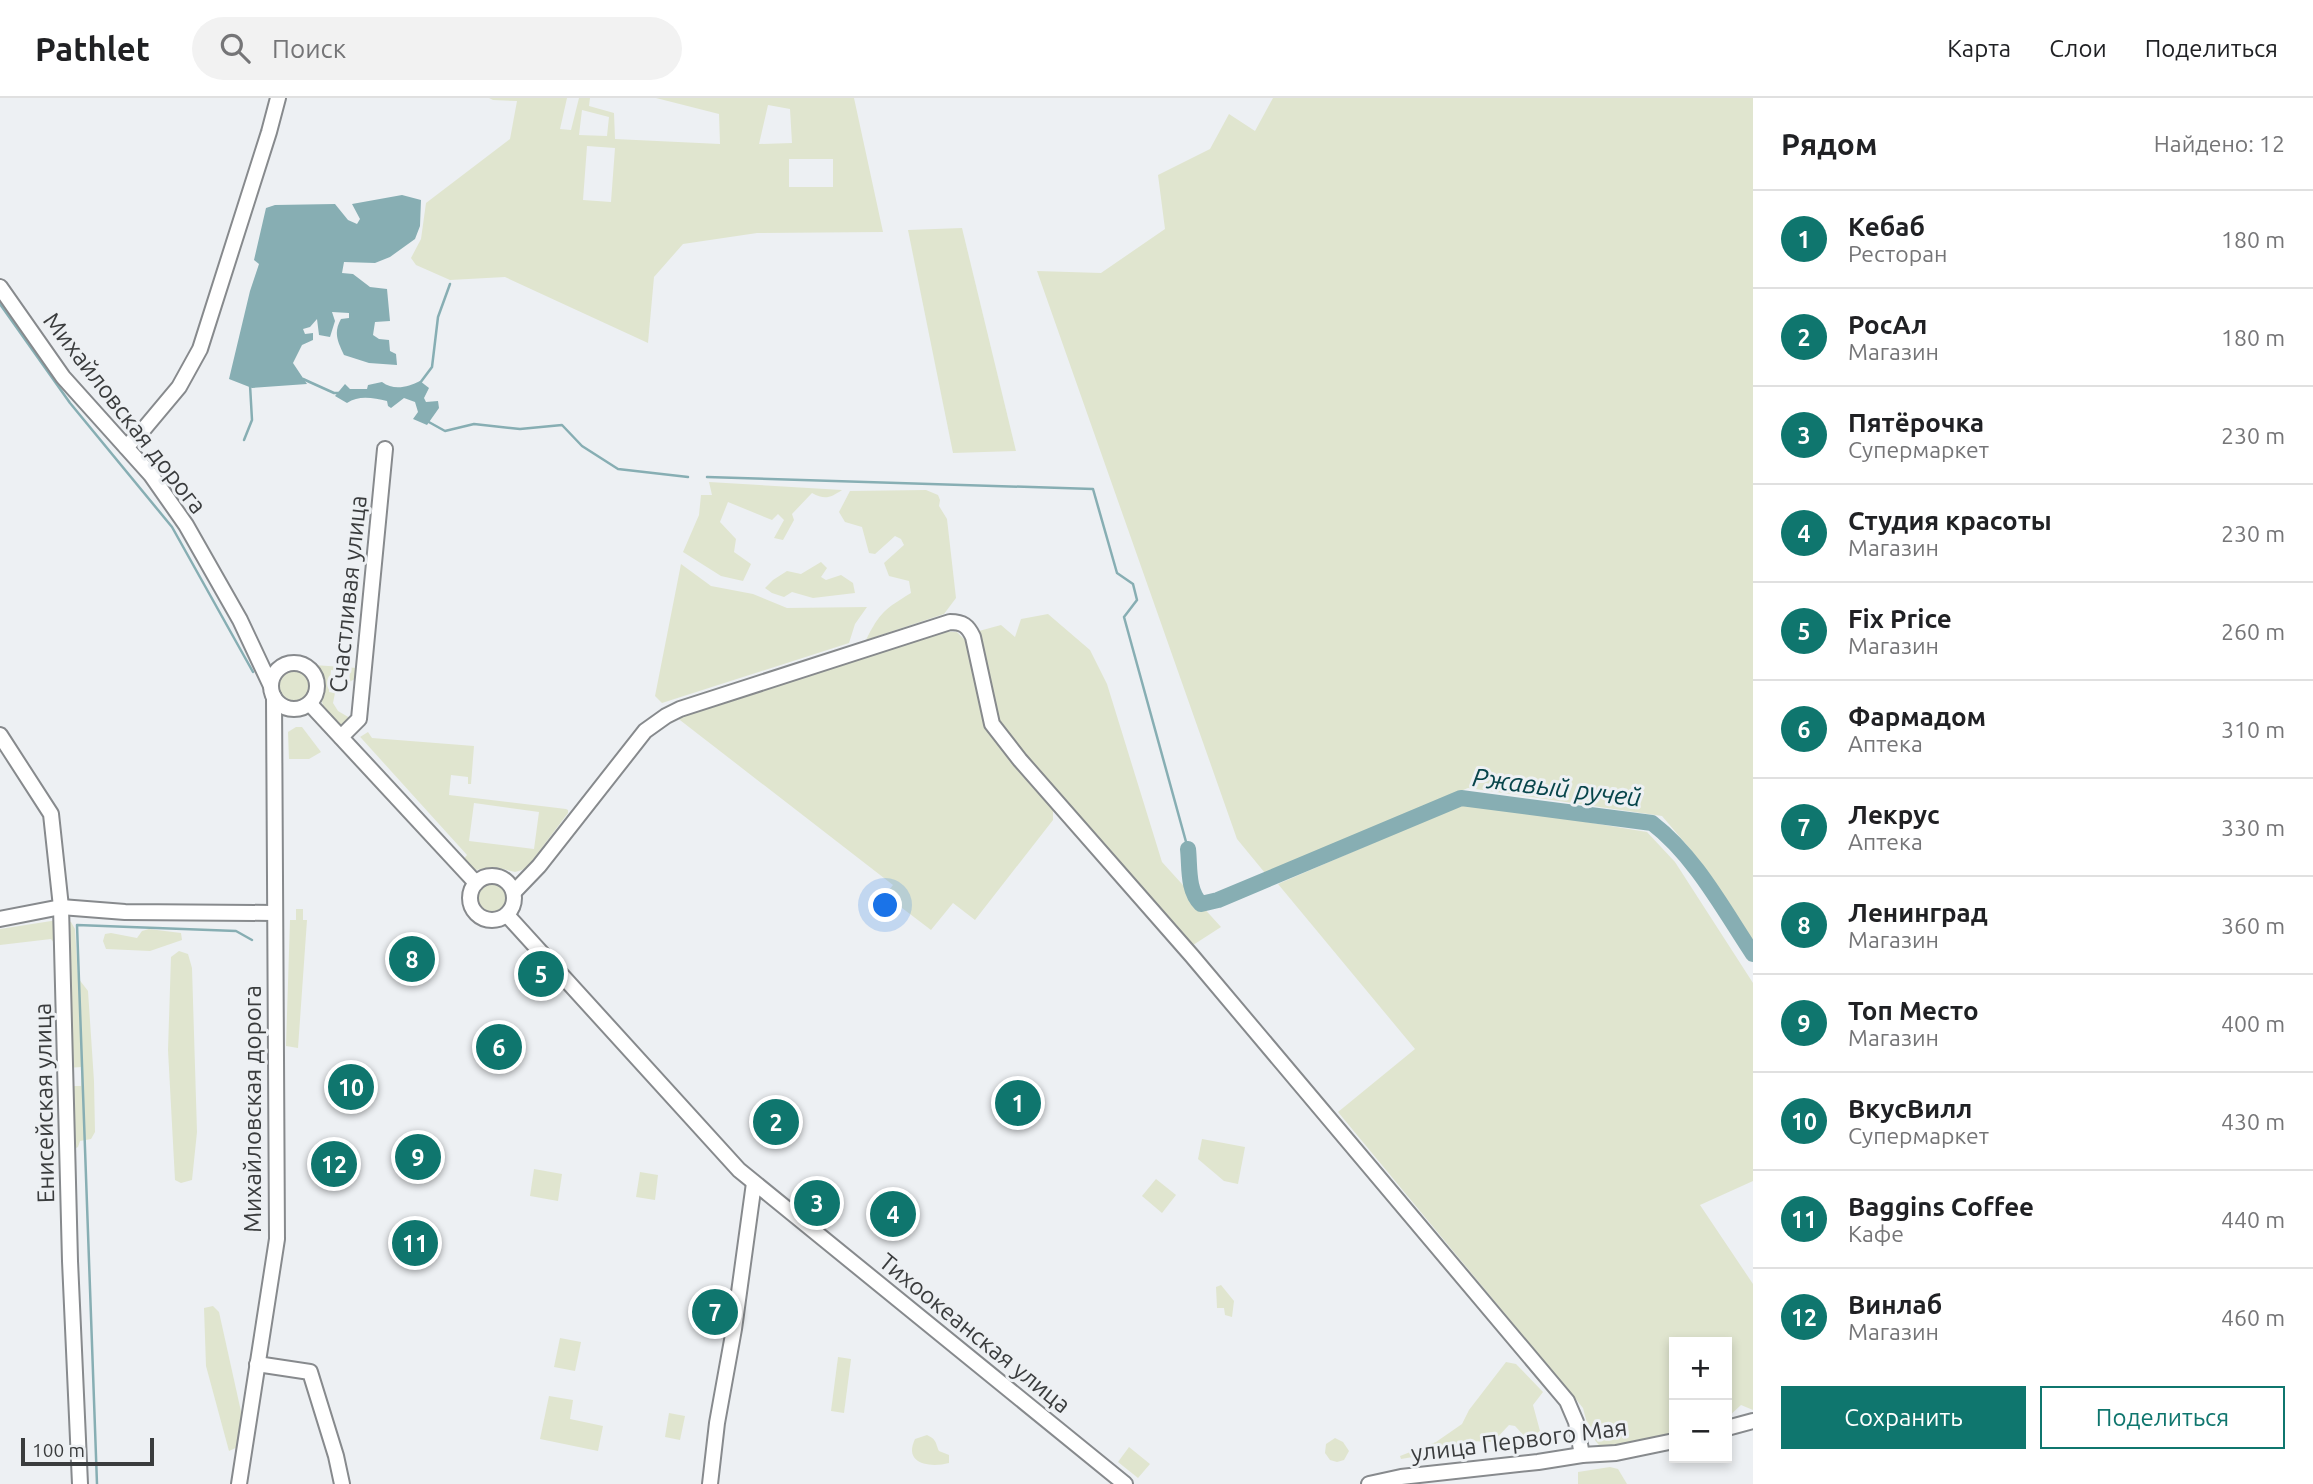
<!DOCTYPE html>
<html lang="ru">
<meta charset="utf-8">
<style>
:root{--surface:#fff;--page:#f2f2f2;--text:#202124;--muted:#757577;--line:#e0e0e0;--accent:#0f766e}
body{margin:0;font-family:Ubuntu,sans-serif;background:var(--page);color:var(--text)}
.controls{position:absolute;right:21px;bottom:21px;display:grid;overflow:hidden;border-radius:0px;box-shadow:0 4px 10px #0003}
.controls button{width:63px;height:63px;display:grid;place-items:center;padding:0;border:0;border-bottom:2px solid var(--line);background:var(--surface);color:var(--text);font:35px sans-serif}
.scale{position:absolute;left:21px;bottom:18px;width:133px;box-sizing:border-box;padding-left:7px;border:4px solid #3a3c3d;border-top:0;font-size:19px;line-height:24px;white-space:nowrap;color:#3a3c3d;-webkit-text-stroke:5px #edf0f3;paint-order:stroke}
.you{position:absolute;left:886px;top:808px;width:24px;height:24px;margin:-18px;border:5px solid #fff;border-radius:50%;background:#1a73e8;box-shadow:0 0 0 10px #1a73e833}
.badge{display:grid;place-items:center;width:46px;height:46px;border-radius:50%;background:var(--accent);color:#fff;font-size:23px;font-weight:700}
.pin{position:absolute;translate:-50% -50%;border:4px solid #fff;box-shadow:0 2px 7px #0006}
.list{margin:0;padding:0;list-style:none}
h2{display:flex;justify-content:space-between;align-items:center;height:91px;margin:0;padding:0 28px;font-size:30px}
h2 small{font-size:23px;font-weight:400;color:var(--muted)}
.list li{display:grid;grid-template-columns:46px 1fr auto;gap:21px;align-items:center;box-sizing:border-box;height:98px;padding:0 28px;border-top:2px solid var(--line)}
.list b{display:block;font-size:26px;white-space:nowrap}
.list p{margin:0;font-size:23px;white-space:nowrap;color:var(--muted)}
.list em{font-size:23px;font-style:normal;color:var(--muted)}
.actions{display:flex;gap:14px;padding:21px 28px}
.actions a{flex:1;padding:16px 0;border:2px solid var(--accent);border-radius:0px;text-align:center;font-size:24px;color:var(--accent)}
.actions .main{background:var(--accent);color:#fff}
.icon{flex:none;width:38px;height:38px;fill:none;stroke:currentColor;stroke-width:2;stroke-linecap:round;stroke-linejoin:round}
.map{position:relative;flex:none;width:1753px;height:1386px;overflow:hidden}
header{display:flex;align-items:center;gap:42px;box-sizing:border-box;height:98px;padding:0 35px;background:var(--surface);border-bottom:2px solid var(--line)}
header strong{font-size:33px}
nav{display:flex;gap:38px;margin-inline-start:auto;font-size:24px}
.search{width:490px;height:63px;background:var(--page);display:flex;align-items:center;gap:18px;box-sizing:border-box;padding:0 24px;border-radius:38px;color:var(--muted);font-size:26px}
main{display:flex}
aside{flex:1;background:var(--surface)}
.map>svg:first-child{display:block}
</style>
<header>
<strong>Pathlet</strong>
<div class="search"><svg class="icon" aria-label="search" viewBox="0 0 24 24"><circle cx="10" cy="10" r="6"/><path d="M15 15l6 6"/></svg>Поиск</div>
<nav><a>Карта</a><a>Слои</a><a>Поделиться</a></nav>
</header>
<main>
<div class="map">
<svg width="1753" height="1386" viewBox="0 0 1753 1386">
<rect width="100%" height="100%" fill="#edf0f3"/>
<g fill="#e0e5cf" fill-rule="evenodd">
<path d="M 489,0 L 567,0 L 560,31 L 571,32 L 579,0 L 590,0 L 589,8 L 614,15 L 615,41 L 720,46 L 719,16 L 656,0 L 854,0 L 883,134 L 757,135 L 683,146 L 654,179 L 648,245 L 505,179 L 450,182 L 416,167 L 411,160 L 421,141 L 426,105 L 510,41 L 517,3 L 493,2 ZM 768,7 L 790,11 L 792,45 L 759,46 ZM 582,12 L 609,19 L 607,38 L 579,37 ZM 587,48 L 615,50 L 611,104 L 583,102 ZM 833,61 L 833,89 L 789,89 L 789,61 Z"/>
<path d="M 1273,0 L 1753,0 L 1753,845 L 1691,752 L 1662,718 L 1468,690 L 1265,775 L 1237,741 L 1037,173 L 1101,175 L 1165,131 L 1158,77 L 1210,51 L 1229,16 L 1255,33 Z"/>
<path d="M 962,130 L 1016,353 L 953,355 L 908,132 Z"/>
<path d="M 709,384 L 842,392 C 830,400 825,402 812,395 L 792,416 L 794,422 L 783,442 L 774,440 L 784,422 L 778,416 L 772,422 L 728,404 L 720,424 L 736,441 L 734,454 L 751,466 L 743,483 L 721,478 L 683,454 L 699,417 L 701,397 L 712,397 Z"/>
<path d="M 926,392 L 938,397 L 940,402 L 939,408 L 947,421 L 956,500 L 944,516 L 866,542 C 880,514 885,511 911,495 L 909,483 L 889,478 L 884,465 L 904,447 L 901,441 L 895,438 L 875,456 L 869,455 L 862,429 L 845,424 L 839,414 L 850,393 Z"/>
<path d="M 821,464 L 827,470 L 821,479 L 826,482 L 841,477 L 853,485 L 855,495 L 813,500 L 792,494 L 784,499 L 772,495 L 765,490 L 773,482 L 787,473 L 801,476 Z"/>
<path d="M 681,466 L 711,488 L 753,496 L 787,510 L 867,509 L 855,526 L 849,545 L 662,605 L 655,598 Z"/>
<path d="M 1048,516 L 1090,552 L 1107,586 L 1162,764 L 1221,829 L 1190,849 L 1007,637 L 998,622 L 979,533 L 1001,527 L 1015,539 L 1021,521 Z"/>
<path d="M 938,533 L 957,534 L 967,544 L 984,628 L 1053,712 L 1053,722 L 975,822 L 953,805 L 931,832 L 885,797 L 893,787 L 676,619 Z"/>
<path d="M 314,567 L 357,570 L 355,581 L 349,584 L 350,574 L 331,572 L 329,594 L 335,595 L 333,605 L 338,613 L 350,620 L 349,627 L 345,624 L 341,628 C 336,622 328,618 325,612 C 316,596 330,582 314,567 Z"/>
<circle cx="295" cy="587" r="16"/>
<path d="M 296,629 L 302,629 L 321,654 L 309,661 L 289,661 L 288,634 Z"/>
<path d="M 353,631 L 360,639 L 368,634 L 372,640 L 474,648 L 471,686 L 468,686 L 468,679 L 451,677 L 449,697 L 566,711 L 568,712 L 568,715 L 529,767 L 522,772 L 515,774 L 495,769 L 476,772 L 471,771 L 463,762 L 467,757 ZM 474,705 L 539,714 L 534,751 L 469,743 Z"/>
<path d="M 1461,707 L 1496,709 L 1647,734 L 1675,764 L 1753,885 L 1753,1083 L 1700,1107 L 1753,1186 L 1753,1312 L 1741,1307 L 1727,1320 L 1727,1244 L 1674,1244 L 1674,1335 L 1613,1351 L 1603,1351 C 1591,1341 1587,1326 1583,1310 L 1338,1014 L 1415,951 L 1278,786 Z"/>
<circle cx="492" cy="801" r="15"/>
<path d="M 296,811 L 303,811 L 303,822 L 307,822 L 298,950 L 286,948 L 290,822 L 296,822 Z"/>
<path d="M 64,821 L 71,824 L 75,831 L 78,880 L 88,893 L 94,983 L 95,1034 L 91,1041 L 80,1043 L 78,1049 L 74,1051 L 72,988 L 81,988 L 81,969 L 68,970 L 59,950 L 55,846 L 51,841 L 0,847 L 0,831 Z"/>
<path d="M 149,831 L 181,835 L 182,842 L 150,853 L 106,851 L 103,843 L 105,836 L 111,835 L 137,840 L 142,833 Z"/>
<path d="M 179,853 L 188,856 L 192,870 L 197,1034 L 192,1082 L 181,1085 L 175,1082 L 168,952 L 171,859 Z"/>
<path d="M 1202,1041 L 1245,1049 L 1238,1086 L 1224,1083 L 1198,1061 Z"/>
<path d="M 534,1071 L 562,1076 L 558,1103 L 530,1098 Z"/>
<path d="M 640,1074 L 658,1077 L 655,1102 L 636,1099 Z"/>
<path d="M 1156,1081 L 1176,1097 L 1162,1115 L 1142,1098 Z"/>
<path d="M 1221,1187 L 1234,1203 L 1232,1219 L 1225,1217 L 1224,1210 L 1217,1210 L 1216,1189 Z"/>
<path d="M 213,1208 L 219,1214 L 242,1318 L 242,1347 L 229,1353 L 206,1268 L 204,1210 Z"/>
<path d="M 560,1240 L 581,1244 L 575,1273 L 554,1269 Z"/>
<path d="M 838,1259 L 851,1261 L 844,1315 L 831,1313 Z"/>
<path d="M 1506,1264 L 1516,1266 L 1543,1294 L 1533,1307 L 1540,1333 L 1528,1342 L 1515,1328 L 1509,1327 L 1493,1344 L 1470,1343 L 1436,1355 L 1401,1361 L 1400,1358 L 1436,1344 L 1462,1326 L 1469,1312 Z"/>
<path d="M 549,1298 L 573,1302 L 570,1321 L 603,1328 L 598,1353 L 540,1341 Z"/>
<path d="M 669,1315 L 685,1318 L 680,1342 L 665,1339 Z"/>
<path d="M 927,1337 C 937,1342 935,1344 939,1353 L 949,1357 L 949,1365 C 930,1370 903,1366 915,1341 Z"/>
<path d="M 1335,1340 L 1343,1344 L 1349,1353 L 1344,1362 L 1337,1364 L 1330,1362 L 1325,1355 L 1326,1346 Z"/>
<path d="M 1129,1349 L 1150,1366 L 1138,1380 L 1118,1364 Z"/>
<path d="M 1610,1369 L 1618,1371 L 1627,1386 L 1578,1386 L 1578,1374 Z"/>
</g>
<g fill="#87aeb3">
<path d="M 402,97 L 421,102 L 420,128 L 415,141 L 390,159 L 375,165 L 344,164 L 342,175 L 353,176 L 370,189 L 387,191 L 390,223 L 375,224 L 373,237 L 379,241 L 389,242 L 390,253 L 396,256 L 397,267 L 369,265 L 344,257 C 338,244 333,235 341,221 L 349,220 L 349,215 L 332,214 L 335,223 L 330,239 L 319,237 L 317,221 L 310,229 L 303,231 L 305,236 L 313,235 L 313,242 L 302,247 L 293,265 L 307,286 L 252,290 L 229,281 L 250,193 L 259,166 L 254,162 L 266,110 L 275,107 L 335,106 L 348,122 L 357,126 L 360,121 L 352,106 Z"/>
<path d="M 420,283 L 429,290 L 424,300 L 426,304 L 438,303 L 439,310 L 427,327 L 413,321 L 418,314 L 415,304 L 404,300 L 391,310 L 388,308 L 387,303 C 373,300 359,297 347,305 L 335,298 L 345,286 L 350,291 L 367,291 L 368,287 L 382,284 C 394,293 408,289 420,283 Z"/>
</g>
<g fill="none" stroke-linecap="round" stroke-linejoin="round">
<g stroke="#87aeb3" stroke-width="2.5">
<path d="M 0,206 L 70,305 L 172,429 L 253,574"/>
<path d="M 303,281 L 334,295 L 339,295"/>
<path d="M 420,285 L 432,269 L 438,219 L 450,186"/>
<path d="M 427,323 L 445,333 L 474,326 L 520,331 L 562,327 L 582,348 L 618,371 L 688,379"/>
<path d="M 244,342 L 252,322 L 250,287"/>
<path d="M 707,379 L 1093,391 L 1117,475 L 1133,486 L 1137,502 L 1124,519 L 1188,751"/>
<path d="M 97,1386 L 77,827 L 236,833 L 252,842"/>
</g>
<path stroke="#87aeb3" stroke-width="16" d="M 1188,751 C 1190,769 1187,792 1201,806 L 1218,802 L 1461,700 L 1652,725 C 1695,758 1723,811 1753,856"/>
<defs>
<g id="minor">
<path d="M 0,189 L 63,279 L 151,377 L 186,427 L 240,522 L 271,588"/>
<path d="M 126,349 L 143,332 L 179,289 L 200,251 L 269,34 L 278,0"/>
<circle cx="294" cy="588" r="23"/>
<path d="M 310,606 L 476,785"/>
<path d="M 0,637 L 51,716 L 61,809 L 70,1163 L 80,1386"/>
<path d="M 341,639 L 359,621 L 385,351"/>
<circle cx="492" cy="800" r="22"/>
<path d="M 514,794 L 539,768 L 645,633 L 666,618 L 680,611 L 950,524 C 963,524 968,528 973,539 L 992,626 L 1020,662 L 1192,858 L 1567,1303 L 1576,1324 L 1582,1357"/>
<path d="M 507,817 L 739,1072 L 1125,1386"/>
<path d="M 0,821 L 61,809 L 125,814 L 274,815"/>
<path d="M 257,1266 L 310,1274 L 336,1358 L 342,1386"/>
<path d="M 1727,1330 L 1753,1323"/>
<path d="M 239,1386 L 277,1141 L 274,599"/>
<path d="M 710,1386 L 717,1325 L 734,1231 L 754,1085"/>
<path d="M 1369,1386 L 1401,1379 L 1538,1364 L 1582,1357 L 1616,1355 L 1674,1343"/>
</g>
</defs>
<use href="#minor" stroke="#878a8d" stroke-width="18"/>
<use href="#minor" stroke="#fff" stroke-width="14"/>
</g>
<g text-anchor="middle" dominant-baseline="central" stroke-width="6" stroke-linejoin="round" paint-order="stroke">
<g font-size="24" fill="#3a3c3d" stroke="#edf0f3">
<text transform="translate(125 315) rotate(52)">Михайловская дорога</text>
<text transform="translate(348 496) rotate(-84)">Счастливая улица</text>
<text transform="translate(44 1005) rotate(-91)">Енисейская улица</text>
<text transform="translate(252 1011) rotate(-90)">Михайловская дорога</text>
<text transform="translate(975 1235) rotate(39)">Тихоокеанская улица</text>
<text transform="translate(1519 1342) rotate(-7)">улица Первого Мая</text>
</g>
<g font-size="26" font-style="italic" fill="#08454b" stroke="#edf0f3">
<text transform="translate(1557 689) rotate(7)">Ржавый ручей</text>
</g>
</g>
</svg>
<div class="controls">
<button>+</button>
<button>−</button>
</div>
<div class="scale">100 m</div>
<div class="you"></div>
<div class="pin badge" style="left:1018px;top:1005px">1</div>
<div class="pin badge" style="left:776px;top:1024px">2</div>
<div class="pin badge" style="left:817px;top:1105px">3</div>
<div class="pin badge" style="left:893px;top:1116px">4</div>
<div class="pin badge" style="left:541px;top:876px">5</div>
<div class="pin badge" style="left:499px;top:949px">6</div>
<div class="pin badge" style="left:715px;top:1214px">7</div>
<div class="pin badge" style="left:412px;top:861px">8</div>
<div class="pin badge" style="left:418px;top:1059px">9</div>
<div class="pin badge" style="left:351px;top:989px">10</div>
<div class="pin badge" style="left:415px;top:1145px">11</div>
<div class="pin badge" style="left:334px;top:1066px">12</div>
</div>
<aside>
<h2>Рядом<small>Найдено: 12</small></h2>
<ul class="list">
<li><span class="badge">1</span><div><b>Кебаб</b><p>Ресторан</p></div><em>180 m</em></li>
<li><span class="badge">2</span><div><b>РосАл</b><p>Магазин</p></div><em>180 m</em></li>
<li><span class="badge">3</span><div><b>Пятёрочка</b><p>Супермаркет</p></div><em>230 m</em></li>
<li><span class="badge">4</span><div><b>Студия красоты</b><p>Магазин</p></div><em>230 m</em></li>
<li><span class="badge">5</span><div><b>Fix Price</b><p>Магазин</p></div><em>260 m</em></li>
<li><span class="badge">6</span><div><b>Фармадом</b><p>Аптека</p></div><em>310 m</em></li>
<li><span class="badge">7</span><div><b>Лекрус</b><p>Аптека</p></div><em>330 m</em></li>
<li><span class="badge">8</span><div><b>Ленинград</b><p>Магазин</p></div><em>360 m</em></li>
<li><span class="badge">9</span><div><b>Топ Место</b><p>Магазин</p></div><em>400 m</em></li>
<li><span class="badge">10</span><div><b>ВкусВилл</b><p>Супермаркет</p></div><em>430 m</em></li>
<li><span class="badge">11</span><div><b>Baggins Coffee</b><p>Кафе</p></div><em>440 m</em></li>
<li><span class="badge">12</span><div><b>Винлаб</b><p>Магазин</p></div><em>460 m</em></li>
</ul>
<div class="actions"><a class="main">Сохранить</a><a>Поделиться</a></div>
</aside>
</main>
